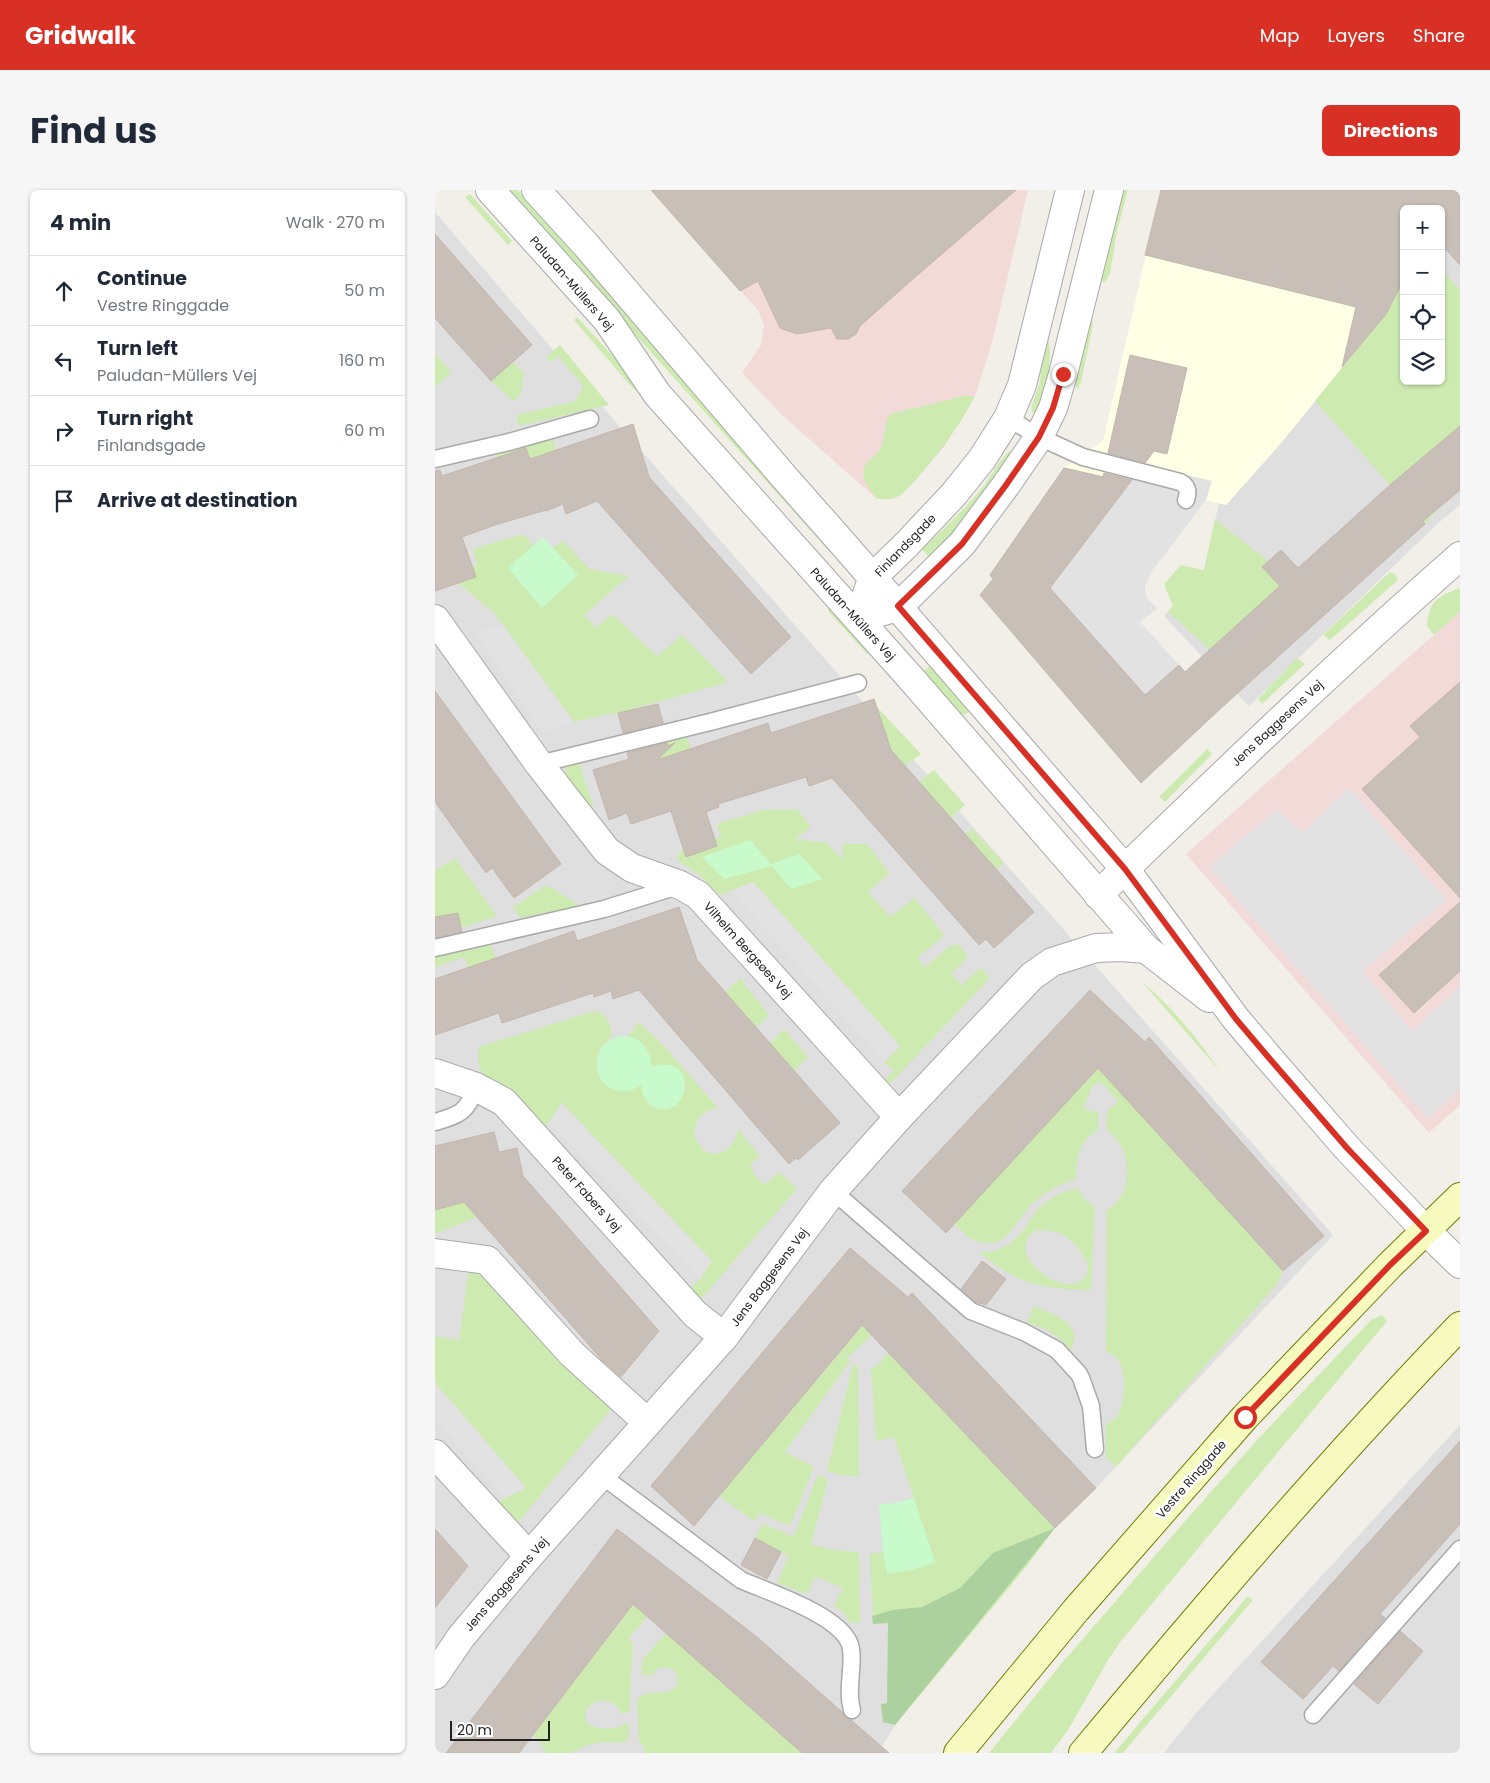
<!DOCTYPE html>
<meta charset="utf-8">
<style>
:root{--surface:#fff;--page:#f6f6f7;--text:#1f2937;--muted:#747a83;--line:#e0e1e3;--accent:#d93025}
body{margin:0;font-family:Poppins,sans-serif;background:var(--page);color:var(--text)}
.controls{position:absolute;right:15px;top:15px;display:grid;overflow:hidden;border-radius:8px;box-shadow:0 1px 4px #0004}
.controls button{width:45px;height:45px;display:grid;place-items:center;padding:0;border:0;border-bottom:1px solid var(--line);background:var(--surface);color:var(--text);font:25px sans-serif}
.scale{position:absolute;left:15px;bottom:12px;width:100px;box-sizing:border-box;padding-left:5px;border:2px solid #222;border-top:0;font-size:14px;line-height:18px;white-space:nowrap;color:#222;-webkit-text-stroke:4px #fff;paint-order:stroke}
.stop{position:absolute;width:15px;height:15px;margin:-11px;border:4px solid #d93025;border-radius:50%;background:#fff}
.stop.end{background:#d93025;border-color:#fff;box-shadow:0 1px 5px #0008}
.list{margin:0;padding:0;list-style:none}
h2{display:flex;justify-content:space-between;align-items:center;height:65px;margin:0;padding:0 20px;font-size:21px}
h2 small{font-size:16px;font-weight:400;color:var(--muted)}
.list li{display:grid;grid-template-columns:32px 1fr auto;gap:15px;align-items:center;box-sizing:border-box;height:70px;padding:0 20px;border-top:1px solid var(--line)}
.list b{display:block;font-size:19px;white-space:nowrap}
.list p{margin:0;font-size:16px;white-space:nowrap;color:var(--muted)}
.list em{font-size:16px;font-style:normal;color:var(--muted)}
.icon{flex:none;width:28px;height:28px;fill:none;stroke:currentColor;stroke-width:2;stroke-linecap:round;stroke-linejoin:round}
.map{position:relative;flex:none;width:1025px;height:1563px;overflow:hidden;border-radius:8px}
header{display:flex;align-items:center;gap:30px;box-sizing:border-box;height:70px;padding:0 25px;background:var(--accent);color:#fff}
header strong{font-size:24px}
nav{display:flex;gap:28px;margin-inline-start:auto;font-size:18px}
.intro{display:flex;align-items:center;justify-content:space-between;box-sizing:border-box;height:120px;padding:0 30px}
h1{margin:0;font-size:35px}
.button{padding:12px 22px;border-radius:8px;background:var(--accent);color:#fff;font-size:18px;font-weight:700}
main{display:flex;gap:30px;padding:0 30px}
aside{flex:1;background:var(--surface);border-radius:8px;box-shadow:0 1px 4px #0004}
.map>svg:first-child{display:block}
</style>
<header>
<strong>Gridwalk</strong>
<nav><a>Map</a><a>Layers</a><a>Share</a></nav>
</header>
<div class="intro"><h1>Find us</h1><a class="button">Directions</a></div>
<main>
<aside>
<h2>4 min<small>Walk · 270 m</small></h2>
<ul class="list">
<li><svg class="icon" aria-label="ahead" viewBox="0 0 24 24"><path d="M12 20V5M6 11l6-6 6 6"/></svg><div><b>Continue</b><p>Vestre Ringgade</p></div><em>50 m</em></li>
<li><svg class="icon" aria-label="left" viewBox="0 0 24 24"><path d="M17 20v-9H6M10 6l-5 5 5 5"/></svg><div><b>Turn left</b><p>Paludan-Müllers Vej</p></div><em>160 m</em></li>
<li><svg class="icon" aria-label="right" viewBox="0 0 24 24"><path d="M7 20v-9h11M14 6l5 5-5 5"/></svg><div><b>Turn right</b><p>Finlandsgade</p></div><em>60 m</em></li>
<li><svg class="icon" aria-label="arrive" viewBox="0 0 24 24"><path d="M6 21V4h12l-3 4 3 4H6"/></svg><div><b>Arrive at destination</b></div></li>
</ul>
</aside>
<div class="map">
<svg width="1025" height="1563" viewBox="0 0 1025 1563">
<rect width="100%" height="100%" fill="#f2efe9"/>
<g fill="#e0dfdf">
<path d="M 1025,0 L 1025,315 L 1000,336 L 814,516 L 729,426 L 769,380 L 784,313 L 791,315 L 846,253 L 951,124 L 969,191 L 1006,191 L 1006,19 Z"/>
<path d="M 0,22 L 150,197 L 898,1045 L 661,1298 L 620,1338 L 591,1377 L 460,1535 L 443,1563 L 0,1563 Z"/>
<path d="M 1025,1235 L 1025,1563 L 729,1563 L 760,1524 Z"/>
</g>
<g fill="#f2dad9">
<path d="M 216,0 L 593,0 L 557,153 L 540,206 L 509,257 L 476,295 L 462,307 L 454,309 L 442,309 L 347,225 L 307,183 L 326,155 L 329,135 L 323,120 Z"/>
<path d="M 1025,422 L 1025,915 L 994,943 L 751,664 Z"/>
</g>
<path fill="#ffffe5" d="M 726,0 L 1016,0 L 1006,19 L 969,19 L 951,124 L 846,253 L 791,315 L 630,277 L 668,251 Z"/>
<g fill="#cdebb0" fill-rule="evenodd">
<path d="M 71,0 L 83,0 L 399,354 L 393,360 Z"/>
<path d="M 685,0 L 693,0 L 682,41 L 675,83 L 671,91 L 669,92 L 665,90 Z"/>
<path d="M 35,4 L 77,51 L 73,55 L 30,7 Z"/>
<path d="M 1006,79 L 1025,100 L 1025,236 L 972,281 L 1004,318 L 990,334 L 880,211 L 951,124 L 969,89 L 969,191 L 1006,191 Z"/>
<path d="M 142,127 L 210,201 L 202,201 L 195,195 L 139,130 Z"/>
<path d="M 655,130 L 657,131 L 658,135 L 646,192 L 643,199 L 639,194 Z"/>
<path d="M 610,148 L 613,148 C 619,173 609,201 601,224 L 596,221 C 597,211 603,201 605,191 C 607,176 605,161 610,148 Z"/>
<path d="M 125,155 L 174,215 L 84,236 L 81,225 L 141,211 L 148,196 L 123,166 L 115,172 L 111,167 Z"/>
<path d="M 0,163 L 16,182 L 0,197 Z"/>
<path d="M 78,172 L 89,183 L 85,206 L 78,211 L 56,191 Z"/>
<path d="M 529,206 L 540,206 C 525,235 506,261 484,286 C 478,293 470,303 462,307 C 456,310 449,309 442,309 C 434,298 421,285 433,271 C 440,264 444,265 447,254 C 451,245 449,232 455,224 Z"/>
<path d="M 117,245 L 121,260 L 95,269 L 90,258 L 61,268 L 59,258 Z"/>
<path d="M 574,261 L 579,263 L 529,333 L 494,368 L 487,359 C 508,340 529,320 547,298 C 556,286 563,272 574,261 Z"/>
<path d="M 780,329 L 833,371 L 827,377 L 845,396 L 775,460 L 733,422 L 738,416 L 729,394 L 746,375 L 769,380 Z"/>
<path d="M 89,344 L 98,356 L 73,378 L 143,385 L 118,358 L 129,351 L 154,379 L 194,386 L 149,425 L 161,438 L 177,424 L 222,466 L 247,445 L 293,492 L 176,525 L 176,523 L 139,532 L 59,423 L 23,393 L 37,377 L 42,375 L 38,359 Z"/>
<path d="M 955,382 L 960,384 L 963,390 L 895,450 L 888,445 Z"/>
<path d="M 1025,398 L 1025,422 L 999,445 L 992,436 C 994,410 1003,407 1025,398 Z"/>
<path d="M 393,410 L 443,467 L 432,464 L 393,421 Z"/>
<path d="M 862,468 L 870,474 L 827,514 L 823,509 Z"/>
<path d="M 499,472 L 534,516 L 534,522 L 529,525 L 522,522 L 487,483 Z"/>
<path d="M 441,516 L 486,564 L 470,576 L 456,560 Z"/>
<path d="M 251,544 L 256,559 L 225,569 L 222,559 L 199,567 L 195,556 Z"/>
<path d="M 772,559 L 777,564 L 730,612 L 724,607 Z"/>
<path d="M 143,570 L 160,622 L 155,623 L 131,589 L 131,577 L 135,572 Z"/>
<path d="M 499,580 L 530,615 L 515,628 L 484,592 Z"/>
<path d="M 328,620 L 363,620 L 376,637 L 360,649 L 392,653 L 407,669 L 408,654 L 432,654 L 455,683 L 433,702 L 455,727 L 479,708 L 508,743 L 508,747 L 482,768 L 490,777 L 516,755 L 525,755 L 531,763 L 531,769 L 516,784 L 527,795 L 545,778 L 555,788 L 453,896 L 447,892 L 459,881 L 449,872 L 465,856 L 318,692 L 286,705 L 282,703 L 266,686 L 242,670 L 244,663 L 248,659 L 251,666 L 282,656 L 280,649 L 286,647 L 282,634 Z"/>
<path d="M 537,639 L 569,673 L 561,679 L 530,644 Z"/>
<path d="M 20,668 L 62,726 L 26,738 L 0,727 L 0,681 Z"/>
<path d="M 112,695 L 145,716 L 85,728 L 78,717 Z"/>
<path d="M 55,753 L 61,768 L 33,777 L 29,767 L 0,777 L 0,765 Z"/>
<path d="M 305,788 L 333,824 L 333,826 L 321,838 L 290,802 Z"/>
<path d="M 707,792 C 738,817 763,850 786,882 Z"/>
<path d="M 159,821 C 172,822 175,834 177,845 L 164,860 L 161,873 L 162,882 L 166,890 L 192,901 L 207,893 L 249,905 C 255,882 237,869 217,877 C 216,867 203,848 193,846 L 204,832 L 230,857 L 283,918 C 267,920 259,930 259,946 C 262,951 267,959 272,962 C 288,969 302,953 303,939 L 325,966 L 315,975 L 318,979 L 316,980 L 329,995 L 345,982 L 362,999 L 264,1111 L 255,1100 L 265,1089 L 277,1071 L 127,913 L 114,933 L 108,935 C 94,920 81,906 65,893 C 60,889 52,888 48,884 C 43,879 42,863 44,857 Z"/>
<path d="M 349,839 L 373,867 L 359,881 L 335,853 Z"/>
<path d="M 665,876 L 670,885 L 848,1081 L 842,1094 L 681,1277 L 671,1268 L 671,1235 C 674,1233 679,1230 681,1228 C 690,1216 692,1183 684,1171 C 680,1166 676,1164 671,1161 L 672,1020 C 701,1003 697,957 671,939 L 673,919 L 680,915 L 683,911 L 665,891 L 657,897 L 648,919 L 663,922 L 663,941 C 645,947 640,972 641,989 C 625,994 609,1002 597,1014 C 583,1028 575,1054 552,1053 C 537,1053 529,1044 520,1033 Z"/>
<path d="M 638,999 L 644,999 L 650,1010 L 660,1017 L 656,1100 C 632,1100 601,1098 579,1086 C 566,1080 555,1070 543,1062 C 566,1064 581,1052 593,1033 C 596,1029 598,1024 602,1020 C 611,1010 625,1003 638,999 ZM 602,1040 C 629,1039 641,1051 653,1074 C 653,1077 653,1082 651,1085 C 635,1115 563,1063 602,1040 Z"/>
<path d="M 43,1008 L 50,1022 L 42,1027 L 0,1044 L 0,1020 Z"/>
<path d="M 34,1079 L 48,1082 L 176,1219 L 82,1334 L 62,1312 L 91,1298 L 0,1193 L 0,1146 L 24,1150 Z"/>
<path d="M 599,1116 C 611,1121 635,1128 639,1144 C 640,1148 637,1156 637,1160 C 624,1146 610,1138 592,1132 Z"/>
<path d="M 947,1125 L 952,1131 L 686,1451 L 675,1467 L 633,1540 L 616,1563 L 554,1563 L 626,1474 L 751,1330 L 822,1250 L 936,1130 Z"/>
<path d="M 428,1135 L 437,1145 L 412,1168 L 415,1171 L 350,1262 L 379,1277 L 355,1336 L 325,1323 L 319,1331 L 284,1306 Z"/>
<path d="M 453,1163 L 620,1338 L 591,1377 L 460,1535 L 448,1532 L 446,1514 L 452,1513 L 453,1433 L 438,1434 L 435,1364 L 448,1362 L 452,1384 L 499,1372 L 459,1247 L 441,1251 L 436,1178 L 443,1175 Z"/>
<path d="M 418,1174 L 423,1177 L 424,1286 L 409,1286 L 392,1281 Z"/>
<path d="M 383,1285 L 393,1289 L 376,1355 L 400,1360 L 424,1362 L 425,1432 L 415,1433 L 408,1422 L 399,1416 L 408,1398 L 380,1386 L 372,1404 L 342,1393 L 354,1366 L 320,1348 L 327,1334 L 359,1346 Z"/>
<path d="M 812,1407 L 816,1408 L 817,1411 L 688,1563 L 679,1563 Z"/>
<path d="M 199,1414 L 213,1426 L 193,1449 L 198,1453 L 194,1522 L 186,1524 C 181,1507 158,1506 151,1521 C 150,1524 151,1529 151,1533 C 168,1542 177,1539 194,1533 L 194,1549 L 189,1552 L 166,1552 L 150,1556 L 136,1563 L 111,1563 L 103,1549 L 97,1546 Z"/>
<path d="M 231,1443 L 367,1563 L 210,1563 L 208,1555 L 204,1552 L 202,1509 C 217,1497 228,1508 241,1497 L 243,1489 L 240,1481 C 233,1477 227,1476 220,1481 L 219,1485 L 206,1485 L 208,1469 Z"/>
</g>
<path fill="#add19e" d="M 620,1338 L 460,1535 L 448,1532 L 446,1514 L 452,1513 L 453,1433 L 438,1434 L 437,1426 L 458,1420 L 487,1417 L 525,1398 L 558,1363 Z"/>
<g fill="#c8facc">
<path d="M 108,347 L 143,385 L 107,418 L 73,378 Z"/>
<path d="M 315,650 L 336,674 L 365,664 L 387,689 L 356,699 L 337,676 L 289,689 L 267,667 Z"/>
<path d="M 187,846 C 206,846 215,859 217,877 C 265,860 255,934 219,917 C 210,912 206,903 206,894 C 201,899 196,901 189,901 C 155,901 151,852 187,846 Z"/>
<path d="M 479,1308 L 500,1372 L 480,1379 L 452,1384 L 448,1362 L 444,1314 L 461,1313 Z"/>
</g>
<g fill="#e2e2e2">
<path d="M 700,273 L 777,291 L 771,310 L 717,381 L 710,396 L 710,401 L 713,410 L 722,418 L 705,432 L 744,475 L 710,505 L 615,398 L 695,292 Z"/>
<path d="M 67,434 L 126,514 L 139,532 L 108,543 L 40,443 Z"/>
<path d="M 914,598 L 1011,710 L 927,781 L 977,841 L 1025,796 L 1025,898 L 993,928 L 774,677 L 841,620 L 868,642 Z"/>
<path d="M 318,692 L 465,856 L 449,872 L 296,701 Z"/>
<path d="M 126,913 L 277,1071 L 265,1089 L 114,933 Z"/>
<path d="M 0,1193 L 91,1298 L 70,1308 L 0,1230 Z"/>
</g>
<g fill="#c7bfb8" stroke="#c4b6ab">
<path d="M 216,0 L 581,0 L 471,95 L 425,136 L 421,144 L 413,149 L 402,149 L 396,138 L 362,144 L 345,138 L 323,91 L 305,101 Z"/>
<path d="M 726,0 L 1025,0 L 1025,75 L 1006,54 L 1006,19 L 974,19 L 969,13 L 969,89 L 951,124 L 907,177 L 921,117 L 710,65 Z"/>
<path d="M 0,44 L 97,155 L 56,191 L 0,128 Z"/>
<path d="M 695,165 L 752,178 L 732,264 L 719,261 L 710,273 L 673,263 Z"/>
<path d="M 198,234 L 214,287 L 356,447 L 316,484 L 162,311 L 131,324 L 128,314 L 111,321 L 111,320 L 60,335 L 27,347 L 41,387 L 0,401 L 0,281 L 5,280 L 7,286 L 91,258 L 95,269 Z"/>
<path d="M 1025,236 L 1025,300 L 988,331 L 990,334 L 784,520 L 706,593 L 545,405 L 558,389 L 555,385 L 629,278 L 668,287 L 669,283 L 697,290 L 615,398 L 710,505 L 744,475 L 750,482 L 845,396 L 827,377 L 846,360 L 863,378 L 955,295 Z"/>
<path d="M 1025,492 L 1025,708 L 927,599 L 985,547 L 975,536 Z"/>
<path d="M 0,501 L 126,674 L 79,708 L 57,678 L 51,683 L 0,612 Z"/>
<path d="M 439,509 L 456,560 L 599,722 L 559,758 L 551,749 L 544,755 L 397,588 L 374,596 L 371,587 L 283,614 L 284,617 L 271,622 L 282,656 L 251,667 L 236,621 L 196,634 L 192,623 L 174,630 L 158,580 L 194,569 L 192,563 L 232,553 L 233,556 L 240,553 L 222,570 L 333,533 L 336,543 Z"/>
<path d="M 223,514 L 228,533 L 188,543 L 183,523 Z"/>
<path d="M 1025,712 L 1025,781 L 979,823 L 944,785 Z"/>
<path d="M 244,717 L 262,770 L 405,933 L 363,970 L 361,968 L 354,974 L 204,800 L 178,809 L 176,801 L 159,807 L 158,803 L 67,833 L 64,823 L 0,845 L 0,789 L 139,741 L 142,751 Z"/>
<path d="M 23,723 L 27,742 L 0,748 L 0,727 Z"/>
<path d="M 655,800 L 710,852 L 714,847 L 889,1046 L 848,1081 L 663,878 L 511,1043 L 467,1001 Z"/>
<path d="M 59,942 L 64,962 L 82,958 L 88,986 L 224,1141 L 186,1187 L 167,1170 L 29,1012 L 0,1020 L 0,956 Z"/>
<path d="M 415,1058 L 473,1107 L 477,1103 L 661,1298 L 620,1338 L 427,1135 L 259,1336 L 216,1296 Z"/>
<path d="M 547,1071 L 571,1089 L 551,1115 L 541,1112 L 526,1099 Z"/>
<path d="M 1025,1251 L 1025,1334 L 945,1424 L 950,1428 L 904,1481 L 898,1476 L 868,1509 L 826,1472 Z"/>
<path d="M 0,1339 L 33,1376 L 0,1418 Z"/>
<path d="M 182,1339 L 322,1447 L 407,1522 L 410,1527 L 416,1530 L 454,1563 L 367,1563 L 198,1414 L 84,1563 L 11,1563 Z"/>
<path d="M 320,1348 L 346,1362 L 332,1389 L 306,1375 Z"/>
<path d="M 965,1441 L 988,1461 L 943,1514 L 919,1494 Z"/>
</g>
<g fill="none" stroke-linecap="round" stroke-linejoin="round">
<defs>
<g id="service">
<path d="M 573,228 L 604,247 L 648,267 L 745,292 C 753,296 754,301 751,310"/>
<path d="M 0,269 L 74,252 L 155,229"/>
<path d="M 104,574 L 275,532 L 423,493"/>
<path d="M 0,758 L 169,719 L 243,696"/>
<path d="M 0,932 C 25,925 32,922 41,897"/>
<path d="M 398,1001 L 536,1121 L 589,1142 L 622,1160 L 644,1184 L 646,1188 L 656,1216 L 660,1259"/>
<path d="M 166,1285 L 306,1390 C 333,1402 412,1427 416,1459 C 419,1479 411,1499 417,1520"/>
<path d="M 878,1525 L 1025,1359"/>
</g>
<g id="minor">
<path d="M 0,429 L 104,574 L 172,661 L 197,678 L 245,695 L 263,705 L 464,927"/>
<path d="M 663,705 C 782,590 901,475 1025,366"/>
<path d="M 0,883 L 41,897 L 69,912 L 260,1124 L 289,1147"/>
<path d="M 0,1063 L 52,1070 L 137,1164 L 212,1232"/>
<path d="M 0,1264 L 94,1366"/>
<path d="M 0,1485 L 26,1447 L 94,1366 L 289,1147 L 398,1001 L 464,927 L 597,786 L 617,772 L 661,758 L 686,757 L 711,759"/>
</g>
<g id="tertiary">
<path d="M 55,0 L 172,130 L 222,204 L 473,485 L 711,759 L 774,808"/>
<path d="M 101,0 L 151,55 L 350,288 L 410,356 L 690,679 L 801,829 L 834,868 L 912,958 L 991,1041 L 1025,1074"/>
<path d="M 432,404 L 438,387 L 471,355 L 519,304 L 547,269 L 573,228 L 587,195 L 635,0"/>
<path d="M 445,422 L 463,417 L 527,354 L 571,295 L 604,247 L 618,218 L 628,184 L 674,0"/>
</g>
<g id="secondary">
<path d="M 523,1563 L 641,1420 L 810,1227 L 955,1075 L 1025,1007"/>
<path d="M 648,1563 C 770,1417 893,1273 1025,1136"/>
</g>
</defs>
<use href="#service" stroke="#a9a9a9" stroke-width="19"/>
<use href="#minor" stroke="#a9a9a9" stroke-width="30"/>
<use href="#tertiary" stroke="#a9a9a9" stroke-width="30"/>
<use href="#secondary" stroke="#707d05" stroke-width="30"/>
<use href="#service" stroke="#fff" stroke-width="16"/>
<use href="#minor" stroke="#fff" stroke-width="28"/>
<use href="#tertiary" stroke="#fff" stroke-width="28"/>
<use href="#secondary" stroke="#f7fabf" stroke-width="28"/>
</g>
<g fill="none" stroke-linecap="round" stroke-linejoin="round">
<path stroke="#d93025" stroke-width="6" d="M 628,184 L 618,218 L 604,247 L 571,295 L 527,354 L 463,416 L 690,679 L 801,829 L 834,868 L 912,958 L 991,1041 L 955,1075 L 810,1227"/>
</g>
<g text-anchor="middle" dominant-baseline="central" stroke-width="5" stroke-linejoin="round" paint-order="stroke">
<g font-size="12" fill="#222" stroke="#fff">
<text transform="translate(137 93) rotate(49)">Paludan-Müllers Vej</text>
<text transform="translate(470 355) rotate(-46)">Finlandsgade</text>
<text transform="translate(418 424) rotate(48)">Paludan-Müllers Vej</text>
<text transform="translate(842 533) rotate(-43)">Jens Baggesens Vej</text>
<text transform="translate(313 760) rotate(48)">Vilhelm Bergsøes Vej</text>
<text transform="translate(152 1004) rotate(48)">Peter Fabers Vej</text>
<text transform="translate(334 1087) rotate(-53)">Jens Baggesens Vej</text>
<text transform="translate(756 1289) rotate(-49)">Vestre Ringgade</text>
<text transform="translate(71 1394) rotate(-49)">Jens Baggesens Vej</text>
</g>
</g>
</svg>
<div class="controls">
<button>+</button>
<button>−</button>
<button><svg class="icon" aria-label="locate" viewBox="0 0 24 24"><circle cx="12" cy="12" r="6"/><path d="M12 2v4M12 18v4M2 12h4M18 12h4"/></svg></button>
<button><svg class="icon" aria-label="layers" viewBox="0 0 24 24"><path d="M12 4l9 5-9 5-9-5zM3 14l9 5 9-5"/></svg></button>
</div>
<div class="scale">20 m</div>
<div class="stop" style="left:810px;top:1227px"></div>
<div class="stop end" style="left:628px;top:184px"></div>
</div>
</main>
